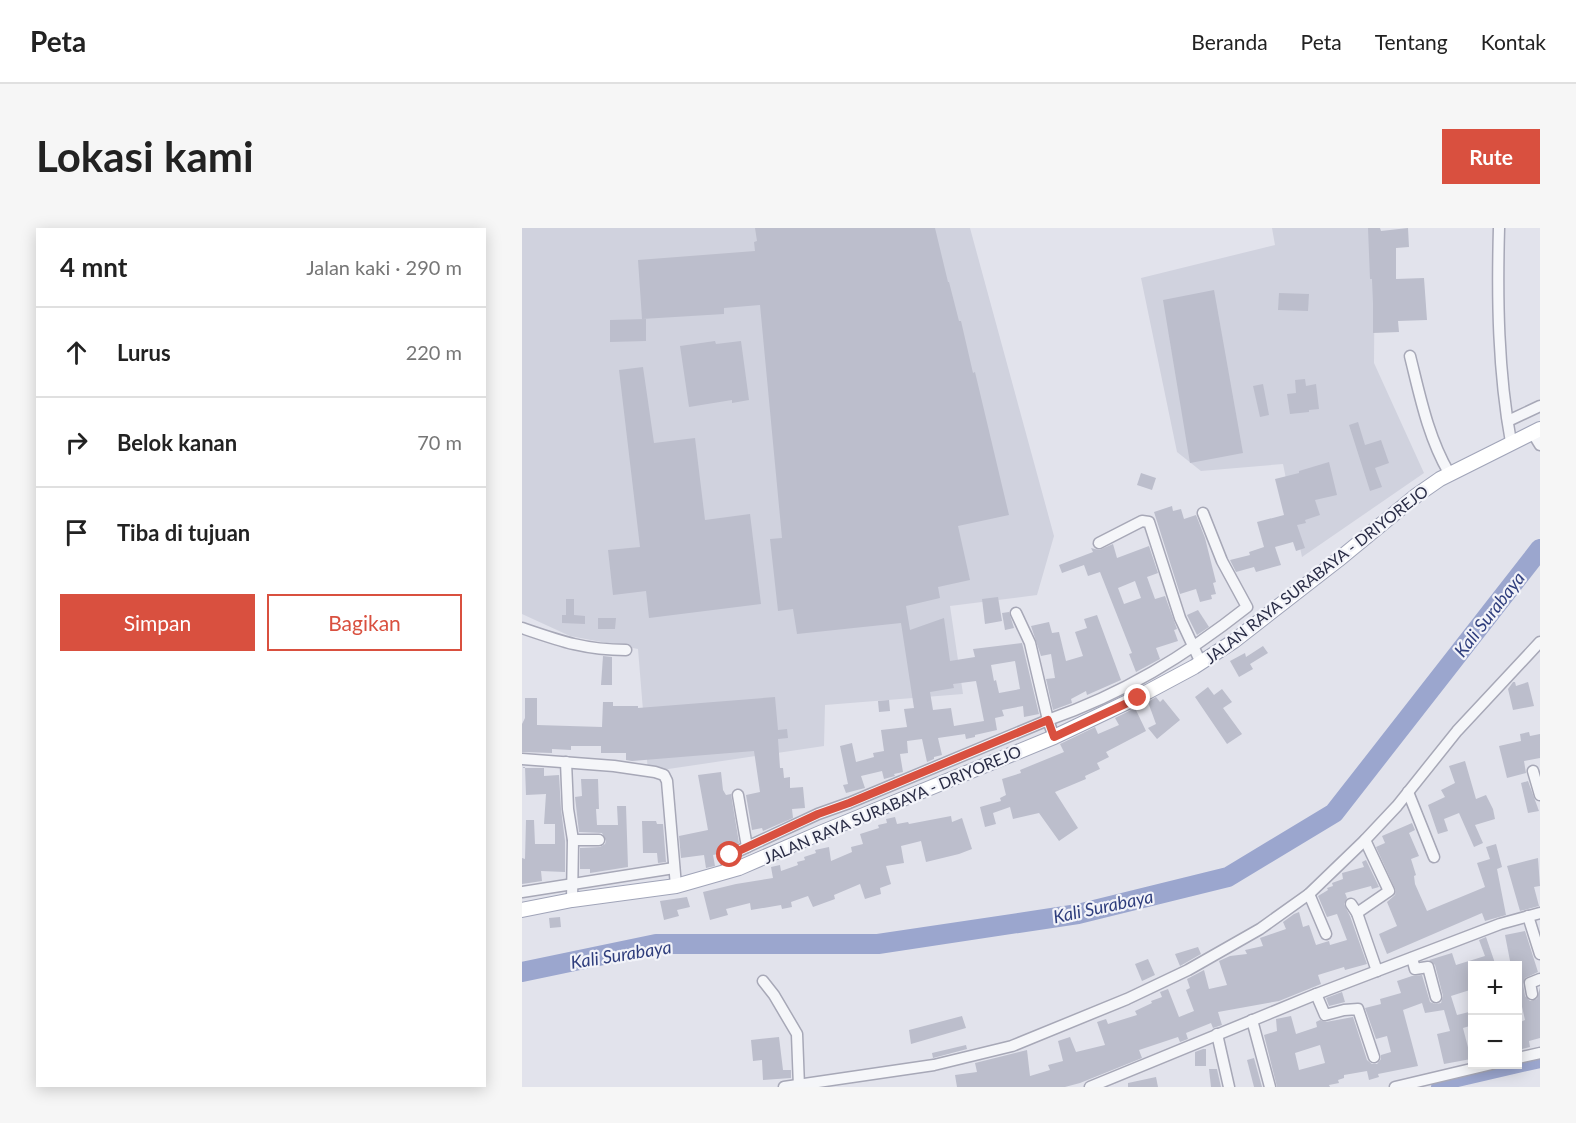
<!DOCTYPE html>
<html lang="id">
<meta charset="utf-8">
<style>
:root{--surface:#fff;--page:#f6f6f6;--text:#222;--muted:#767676;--line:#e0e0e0;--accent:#d9503f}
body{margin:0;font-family:Lato,sans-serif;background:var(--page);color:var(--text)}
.controls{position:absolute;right:18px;bottom:18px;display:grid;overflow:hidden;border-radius:0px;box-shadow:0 3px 15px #0003}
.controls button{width:54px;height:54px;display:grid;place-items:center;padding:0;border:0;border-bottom:2px solid var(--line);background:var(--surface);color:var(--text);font:30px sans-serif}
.stop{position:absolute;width:18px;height:18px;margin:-14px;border:4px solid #d9503f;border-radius:50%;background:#fff}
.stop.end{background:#d9503f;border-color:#fff;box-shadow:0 2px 6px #0008}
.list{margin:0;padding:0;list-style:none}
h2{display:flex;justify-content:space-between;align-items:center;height:78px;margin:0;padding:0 24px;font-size:26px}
h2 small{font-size:20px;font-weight:400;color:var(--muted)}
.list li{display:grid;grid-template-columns:39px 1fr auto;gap:18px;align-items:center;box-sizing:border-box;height:90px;padding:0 24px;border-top:2px solid var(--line)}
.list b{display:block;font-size:22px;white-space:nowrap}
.list em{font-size:20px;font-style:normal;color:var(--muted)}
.actions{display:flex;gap:12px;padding:18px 24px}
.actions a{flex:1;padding:14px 0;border:2px solid var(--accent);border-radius:0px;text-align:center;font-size:21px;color:var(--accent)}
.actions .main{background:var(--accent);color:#fff}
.icon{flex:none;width:33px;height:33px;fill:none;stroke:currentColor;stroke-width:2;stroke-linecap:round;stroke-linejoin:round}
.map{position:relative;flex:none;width:1018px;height:859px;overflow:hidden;border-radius:0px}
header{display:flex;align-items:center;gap:36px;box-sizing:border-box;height:84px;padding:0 30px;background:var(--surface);border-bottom:2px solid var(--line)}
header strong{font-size:28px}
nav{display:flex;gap:33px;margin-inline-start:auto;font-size:21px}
.intro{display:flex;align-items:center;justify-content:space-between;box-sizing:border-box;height:144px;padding:0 36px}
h1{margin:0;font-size:42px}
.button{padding:15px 27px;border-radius:0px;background:var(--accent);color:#fff;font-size:21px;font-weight:700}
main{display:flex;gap:36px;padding:0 36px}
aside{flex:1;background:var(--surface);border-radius:0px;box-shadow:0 3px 15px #0003}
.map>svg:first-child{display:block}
</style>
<header>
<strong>Peta</strong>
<nav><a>Beranda</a><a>Peta</a><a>Tentang</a><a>Kontak</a></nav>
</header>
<div class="intro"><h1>Lokasi kami</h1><a class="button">Rute</a></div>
<main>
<aside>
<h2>4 mnt<small>Jalan kaki · 290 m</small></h2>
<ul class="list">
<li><svg class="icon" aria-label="ahead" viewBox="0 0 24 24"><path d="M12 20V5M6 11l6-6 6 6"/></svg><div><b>Lurus</b></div><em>220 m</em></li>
<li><svg class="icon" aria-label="right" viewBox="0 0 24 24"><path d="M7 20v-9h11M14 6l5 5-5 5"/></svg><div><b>Belok kanan</b></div><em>70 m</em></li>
<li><svg class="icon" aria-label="arrive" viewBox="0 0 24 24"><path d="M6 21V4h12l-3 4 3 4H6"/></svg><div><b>Tiba di tujuan</b></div></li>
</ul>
<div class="actions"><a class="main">Simpan</a><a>Bagikan</a></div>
</aside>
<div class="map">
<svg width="1018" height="859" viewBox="0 0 1018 859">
<rect width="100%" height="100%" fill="#e2e3ec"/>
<g fill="#d0d2de">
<path d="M 0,0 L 448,0 L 532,308 L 515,367 L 428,378 L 441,466 L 303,477 L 302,518 L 126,544 L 116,421 L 48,408 L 0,386 Z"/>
<path d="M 750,0 L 853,0 L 852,135 L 902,245 L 780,329 L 761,236 L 679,243 L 655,224 L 619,50 L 753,17 Z"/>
</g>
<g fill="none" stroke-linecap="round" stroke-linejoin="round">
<path stroke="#9ba6ce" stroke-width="10" d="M 914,859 L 1018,835"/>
<path stroke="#9ba6ce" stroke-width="20" d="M 0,744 L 134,716 L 356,716 L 556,686 L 706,649 L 812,585 L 1018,321"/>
</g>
<g fill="#bcbecc" fill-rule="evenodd">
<path d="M 233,0 L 413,0 L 426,54 L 427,54 L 437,93 L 439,93 L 451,145 L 453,144 L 487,287 L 436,298 L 448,352 L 416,359 L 418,370 L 384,378 L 388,402 L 422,390 L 428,433 L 453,429 L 451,421 L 500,415 L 517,486 L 502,489 L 501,478 L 480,482 L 482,488 L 473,490 L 475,502 L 453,507 L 453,509 L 444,511 L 443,506 L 416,510 L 420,527 L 412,529 L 412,531 L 405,534 L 400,511 L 385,513 L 386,525 L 378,526 L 381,544 L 372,546 L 373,548 L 362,551 L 360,543 L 339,548 L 343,560 L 324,565 L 321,557 L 326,556 L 318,518 L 330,515 L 334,534 L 352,529 L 351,525 L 362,523 L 359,502 L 385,499 L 382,481 L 392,480 L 379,395 L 275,406 L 271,381 L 256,383 L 248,311 L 260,310 L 238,77 L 202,80 L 202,86 L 120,91 L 116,32 L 233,23 L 232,14 L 235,13 ZM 493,433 L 498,461 L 477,465 L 474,452 L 472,453 L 469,437 ZM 454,453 L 462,493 L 432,498 L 429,480 L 411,482 L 408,464 L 432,460 L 431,456 Z"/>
<path d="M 846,0 L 858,0 L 859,3 L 886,0 L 887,19 L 874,20 L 874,51 L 902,50 L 905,92 L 876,93 L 877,104 L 851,105 L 851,75 L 850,51 L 848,51 Z"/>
<path d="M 692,62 L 721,225 L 668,235 L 641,72 Z"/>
<path d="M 757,65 L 787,66 L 786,83 L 756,82 Z"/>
<path d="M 124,91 L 124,113 L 88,114 L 88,92 Z"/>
<path d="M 193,113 L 194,116 L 219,113 L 227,172 L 210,175 L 210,172 L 167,179 L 158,118 Z"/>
<path d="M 121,139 L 132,215 L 173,210 L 183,292 L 228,286 L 239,376 L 127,390 L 124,363 L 91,367 L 86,322 L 118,319 L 97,142 Z"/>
<path d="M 783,151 L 784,158 L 794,156 L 797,181 L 787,182 L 787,184 L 768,186 L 765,166 L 774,165 L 773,152 Z"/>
<path d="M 741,156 L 747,187 L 738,189 L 731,158 Z"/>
<path d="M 836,194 L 843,217 L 859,212 L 867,235 L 853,240 L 860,259 L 848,263 L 827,197 Z"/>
<path d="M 807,234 L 815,267 L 793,272 L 798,287 L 783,292 L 784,295 L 775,297 L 783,320 L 774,323 L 771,314 L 753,319 L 759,337 L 734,344 L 732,339 L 714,344 L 708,332 L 728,327 L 727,324 L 742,319 L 735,294 L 762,287 L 753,251 L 777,245 L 777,243 Z"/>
<path d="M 619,245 L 634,250 L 630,262 L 615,257 Z"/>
<path d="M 650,278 L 651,283 L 659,281 L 662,291 L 674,287 L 683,310 L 694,354 L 691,355 L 694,366 L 689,367 L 690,371 L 678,374 L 674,361 L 658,366 L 632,284 Z"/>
<path d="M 591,316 L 595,330 L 627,318 L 636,345 L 625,349 L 633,371 L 643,368 L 655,401 L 652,402 L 656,413 L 634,420 L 638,431 L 614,444 L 607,426 L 610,425 L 578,344 L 566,348 L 562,337 L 540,345 L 537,337 L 571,324 L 569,320 L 577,322 ZM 613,353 L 619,370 L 602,376 L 596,360 Z"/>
<path d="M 476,369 L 480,393 L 463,396 L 460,371 Z"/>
<path d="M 44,371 L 52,371 L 52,387 L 63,388 L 63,396 L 40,395 L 40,387 L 44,387 Z"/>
<path d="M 676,382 L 687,399 L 675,407 L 665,387 Z"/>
<path d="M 487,384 L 492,400 L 483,402 L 480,385 Z"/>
<path d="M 575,387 L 599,452 L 565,467 L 564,463 L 549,471 L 550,475 L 531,482 L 524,451 L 533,450 L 529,426 L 519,428 L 509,398 L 527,394 L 530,405 L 537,404 L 544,433 L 561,428 L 553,404 L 565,400 L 562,391 Z"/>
<path d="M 76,390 L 94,390 L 93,401 L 76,401 Z"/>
<path d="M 741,418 L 746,425 L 728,436 L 731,441 L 717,449 L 708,433 L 723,425 L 724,429 Z"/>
<path d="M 81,428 L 90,429 L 90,457 L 79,457 Z"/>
<path d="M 991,454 L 993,454 L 994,458 L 1006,454 L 1012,478 L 991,482 L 986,461 Z"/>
<path d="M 686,459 L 692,467 L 700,461 L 710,474 L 701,480 L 720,506 L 705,516 L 673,469 Z"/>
<path d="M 253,469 L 256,502 L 265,501 L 266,510 L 256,511 L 258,540 L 261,540 L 262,550 L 268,549 L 268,560 L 281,559 L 283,580 L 270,581 L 271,590 L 241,603 L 240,600 L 230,602 L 224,567 L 238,564 L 232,523 L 110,533 L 104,532 L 104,525 L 79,525 L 79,518 L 49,518 L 49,522 L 30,521 L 30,525 L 0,524 L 0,496 L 3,490 L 3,470 L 15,470 L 15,497 L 80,499 L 81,474 L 91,474 L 91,478 L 116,478 L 116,480 Z"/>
<path d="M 634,469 L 638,474 L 641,471 L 658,492 L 635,511 L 626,500 L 634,496 L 626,474 Z"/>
<path d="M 367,472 L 368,483 L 357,484 L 356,473 Z"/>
<path d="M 613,480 L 624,503 L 584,524 L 587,529 L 575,535 L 578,541 L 563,548 L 564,551 L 533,564 L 556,600 L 537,613 L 517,585 L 491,591 L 488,579 L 471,585 L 474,596 L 463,599 L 458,579 L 479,573 L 478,570 L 484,567 L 480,551 L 499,545 L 498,542 L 542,524 L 538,516 L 571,500 L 573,499 L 576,506 L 597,497 L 593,490 Z"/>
<path d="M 1007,504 L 1008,508 L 1018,506 L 1018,530 L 1002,533 L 1004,545 L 985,550 L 977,518 L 999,513 L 998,506 Z"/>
<path d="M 943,533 L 954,571 L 964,567 L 971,581 L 973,591 L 953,597 L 961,615 L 952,619 L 937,585 L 922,591 L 926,603 L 916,606 L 906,577 L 923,569 L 919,562 L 933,555 L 927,538 Z"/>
<path d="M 0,539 L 22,540 L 22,548 L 37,547 L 39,581 L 43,613 L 43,644 L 19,643 L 20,653 L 0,656 L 0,630 L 3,631 L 4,592 L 12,592 L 13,616 L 33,616 L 33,596 L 22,596 L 24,566 L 4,567 L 3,539 Z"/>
<path d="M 199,544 L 201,562 L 204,567 L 209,566 L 217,615 L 201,625 L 191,627 L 193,638 L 184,640 L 182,627 L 159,630 L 157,608 L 186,602 L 176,547 Z"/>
<path d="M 59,551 L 76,551 L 77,581 L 74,581 L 75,597 L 96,597 L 95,578 L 104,578 L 106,639 L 68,645 L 68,641 L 58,641 L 58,620 L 78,619 L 83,616 L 84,613 L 80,605 L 57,604 L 53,569 L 60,568 Z"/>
<path d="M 1006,553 L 1017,583 L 1006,585 L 999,555 Z"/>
<path d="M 429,588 L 430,594 L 440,590 L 450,621 L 437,626 L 404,634 L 399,613 L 379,618 L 382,635 L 364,638 L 369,656 L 358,660 L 359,666 L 343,671 L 338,656 L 312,667 L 313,671 L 291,679 L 286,668 L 269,674 L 270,679 L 260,681 L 259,677 L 229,682 L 228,675 L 204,681 L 206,687 L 188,692 L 181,664 L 214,656 L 251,650 L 249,639 L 258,637 L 259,643 L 276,637 L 275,634 L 283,632 L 282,629 L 294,625 L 293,622 L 307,619 L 309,633 L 330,624 L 329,619 L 341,616 L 338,606 L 357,600 L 356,597 L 365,595 L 364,591 L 373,589 L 375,596 L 386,594 L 387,596 Z"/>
<path d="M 120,593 L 134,593 L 135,596 L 141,596 L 144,634 L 136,635 L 135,625 L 121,625 Z"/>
<path d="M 890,595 L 893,602 L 887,605 L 897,628 L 889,631 L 894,647 L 892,648 L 893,656 L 905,683 L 963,659 L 955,635 L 968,631 L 964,619 L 974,616 L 980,639 L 975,641 L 984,687 L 963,693 L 960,685 L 865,726 L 857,706 L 875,698 L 865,674 L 873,667 L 874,663 L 854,619 L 863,615 L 860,608 Z"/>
<path d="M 1016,630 L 1018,658 L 1012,659 L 1017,678 L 998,683 L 985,638 Z"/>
<path d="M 844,632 L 857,659 L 850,661 L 849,658 L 823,665 L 825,670 L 822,676 L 828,688 L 845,736 L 823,742 L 822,739 L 796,747 L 799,756 L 757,773 L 696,784 L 700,797 L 691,800 L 689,795 L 664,805 L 666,811 L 658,814 L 656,809 L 617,822 L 620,830 L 558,855 L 543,859 L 435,859 L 433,847 L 455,844 L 453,835 L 505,822 L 508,848 L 528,842 L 526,837 L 541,833 L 536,813 L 548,809 L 554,824 L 583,817 L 575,794 L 584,791 L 586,796 L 615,787 L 613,783 L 630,775 L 629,773 L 640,769 L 638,764 L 646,761 L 657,789 L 672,783 L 664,762 L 668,760 L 665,751 L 682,742 L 687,761 L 705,757 L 697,733 L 708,728 L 725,726 L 723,722 L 741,718 L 738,710 L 764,701 L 761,694 L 772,686 L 777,684 L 781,699 L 787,697 L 794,717 L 807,713 L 808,717 L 825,712 L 815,686 L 805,689 L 796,668 L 806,662 L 805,660 L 811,658 L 810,655 L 821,651 L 820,645 L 842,639 L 840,634 Z"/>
<path d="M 165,669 L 168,679 L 155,682 L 157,688 L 142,692 L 138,673 Z"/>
<path d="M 38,689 L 39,699 L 28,700 L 27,690 Z"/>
<path d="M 1003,703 L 1016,744 L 1003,750 L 1001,756 L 1003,768 L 1008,773 L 1015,771 L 1018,759 L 1018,810 L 1007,813 L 1008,819 L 1000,821 L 996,807 L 996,795 L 1003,792 L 996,761 L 996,738 L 989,738 L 983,707 Z"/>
<path d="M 964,709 L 974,738 L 951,738 L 951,761 L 929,768 L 935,787 L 951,783 L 951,797 L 941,800 L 949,831 L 922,836 L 915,806 L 928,803 L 922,782 L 903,785 L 900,775 L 881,782 L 896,838 L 856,846 L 857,849 L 847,852 L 845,843 L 822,847 L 822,850 L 816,852 L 817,855 L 807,857 L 808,859 L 755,859 L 742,807 L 755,803 L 754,791 L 769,788 L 774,806 L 795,799 L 794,794 L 798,792 L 804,794 L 831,789 L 845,832 L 850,836 L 855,836 L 859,831 L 859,827 L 869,824 L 865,808 L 854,811 L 843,780 L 859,776 L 858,771 L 879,765 L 875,753 L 890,748 L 900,747 L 908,774 L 913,776 L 919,775 L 921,768 L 913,737 L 907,732 L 930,725 L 934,737 L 963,728 L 957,712 ZM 798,817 L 803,835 L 777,842 L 773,825 Z"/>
<path d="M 676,719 L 679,726 L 658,738 L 653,726 Z"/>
<path d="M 626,731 L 633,747 L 620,753 L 613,736 Z"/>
<path d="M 820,764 L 823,774 L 807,778 L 804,770 Z"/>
<path d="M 440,788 L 444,800 L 389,816 L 387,802 Z"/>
<path d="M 257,809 L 261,842 L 269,842 L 269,850 L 241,852 L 240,832 L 231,833 L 229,812 Z"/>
<path d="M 444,817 L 445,821 L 411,830 L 410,825 Z"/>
<path d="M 681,821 L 684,821 L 684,838 L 673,838 L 673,824 Z"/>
<path d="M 732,830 L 740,859 L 732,859 L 725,832 Z"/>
<path d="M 687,841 L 695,841 L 699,859 L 689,859 Z"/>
<path d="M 634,849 L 636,859 L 606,859 L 606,855 Z"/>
</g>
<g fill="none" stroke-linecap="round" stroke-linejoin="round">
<defs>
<g id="minor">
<path d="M 977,0 C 975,71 976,143 989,214"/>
<path d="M 888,128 C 898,168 906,209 927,245"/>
<path d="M 986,193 L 1018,178"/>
<path d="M 1010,204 L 1018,217"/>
<path d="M 577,315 L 620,293 L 627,294 L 658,390 L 679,435"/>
<path d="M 494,385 L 508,415 L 526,492 L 532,509"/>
<path d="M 0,400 C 38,413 63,422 104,422"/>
<path d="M 0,531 L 92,538 L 133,544 L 142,547 L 145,553 L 154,658"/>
<path d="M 44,534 L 46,581 L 51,612 L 50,672"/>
<path d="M 1011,543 L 1018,567"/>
<path d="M 886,564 L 912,629"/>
<path d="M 216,567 L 225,619"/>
<path d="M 51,612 L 77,612"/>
<path d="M 205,644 L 205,631 L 210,626 L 296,586 L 327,575 L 526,492 C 601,466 663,428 725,379 L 700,333 L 681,285"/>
<path d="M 0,664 L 152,640"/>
<path d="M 787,666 L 804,706"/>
<path d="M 829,676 L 835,685 L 855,743"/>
<path d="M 835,685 L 867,663 L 843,612"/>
<path d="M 1006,688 L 1018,726"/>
<path d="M 890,730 L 893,741 L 906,739 L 914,769"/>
<path d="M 241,753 L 252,767 L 275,806 L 277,859"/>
<path d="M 794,766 L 803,787 L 822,782 L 836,781 L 852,829"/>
<path d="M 1010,766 L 1008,755 L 1018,751"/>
<path d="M 730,792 L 748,859"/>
<path d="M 695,806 L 707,859"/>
<path d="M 996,830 L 1018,825"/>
<path d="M 262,859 L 412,837 L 490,818 L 605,771 L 666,742 L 738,701 L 787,666 L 843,612 L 875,578 L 935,503 L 1018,414"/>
<path d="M 568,859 L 792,767 L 978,696 L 1018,685"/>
<path d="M 873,859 L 970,836"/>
</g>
<path id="major" d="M 0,682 L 50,672 L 154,658 L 217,640 L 298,605 L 532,509 L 616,469 L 672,439 L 712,413 L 816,332 L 895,267 L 918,251 L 1018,201"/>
</defs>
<use href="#minor" stroke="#a7a8b7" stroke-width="13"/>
<use href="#major" stroke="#a0a4b8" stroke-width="16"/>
<use href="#minor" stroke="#f5f6f9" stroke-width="10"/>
<use href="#major" stroke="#fff" stroke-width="14"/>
</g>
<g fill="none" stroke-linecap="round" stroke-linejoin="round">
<path stroke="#d9503f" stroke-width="8" d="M 208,627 L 296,586 L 327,575 L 526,492 L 532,509 L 616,470"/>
</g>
<g text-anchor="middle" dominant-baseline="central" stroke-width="4.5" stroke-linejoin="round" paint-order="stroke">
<g font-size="16" fill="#292c45" stroke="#f2f3f9">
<text transform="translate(794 346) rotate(-38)">JALAN RAYA SURABAYA - DRIYOREJO</text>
<text transform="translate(370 576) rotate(-23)">JALAN RAYA SURABAYA - DRIYOREJO</text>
</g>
<g font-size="18" font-style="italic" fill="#2f3e7d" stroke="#f2f3f9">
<text transform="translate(967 386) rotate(-52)">Kali Surabaya</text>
<text transform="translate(581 678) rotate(-12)">Kali Surabaya</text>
<text transform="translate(99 726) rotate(-9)">Kali Surabaya</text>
</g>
</g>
</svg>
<div class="controls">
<button>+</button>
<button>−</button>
</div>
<div class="stop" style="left:208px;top:627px"></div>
<div class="stop end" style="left:616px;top:470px"></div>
</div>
</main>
